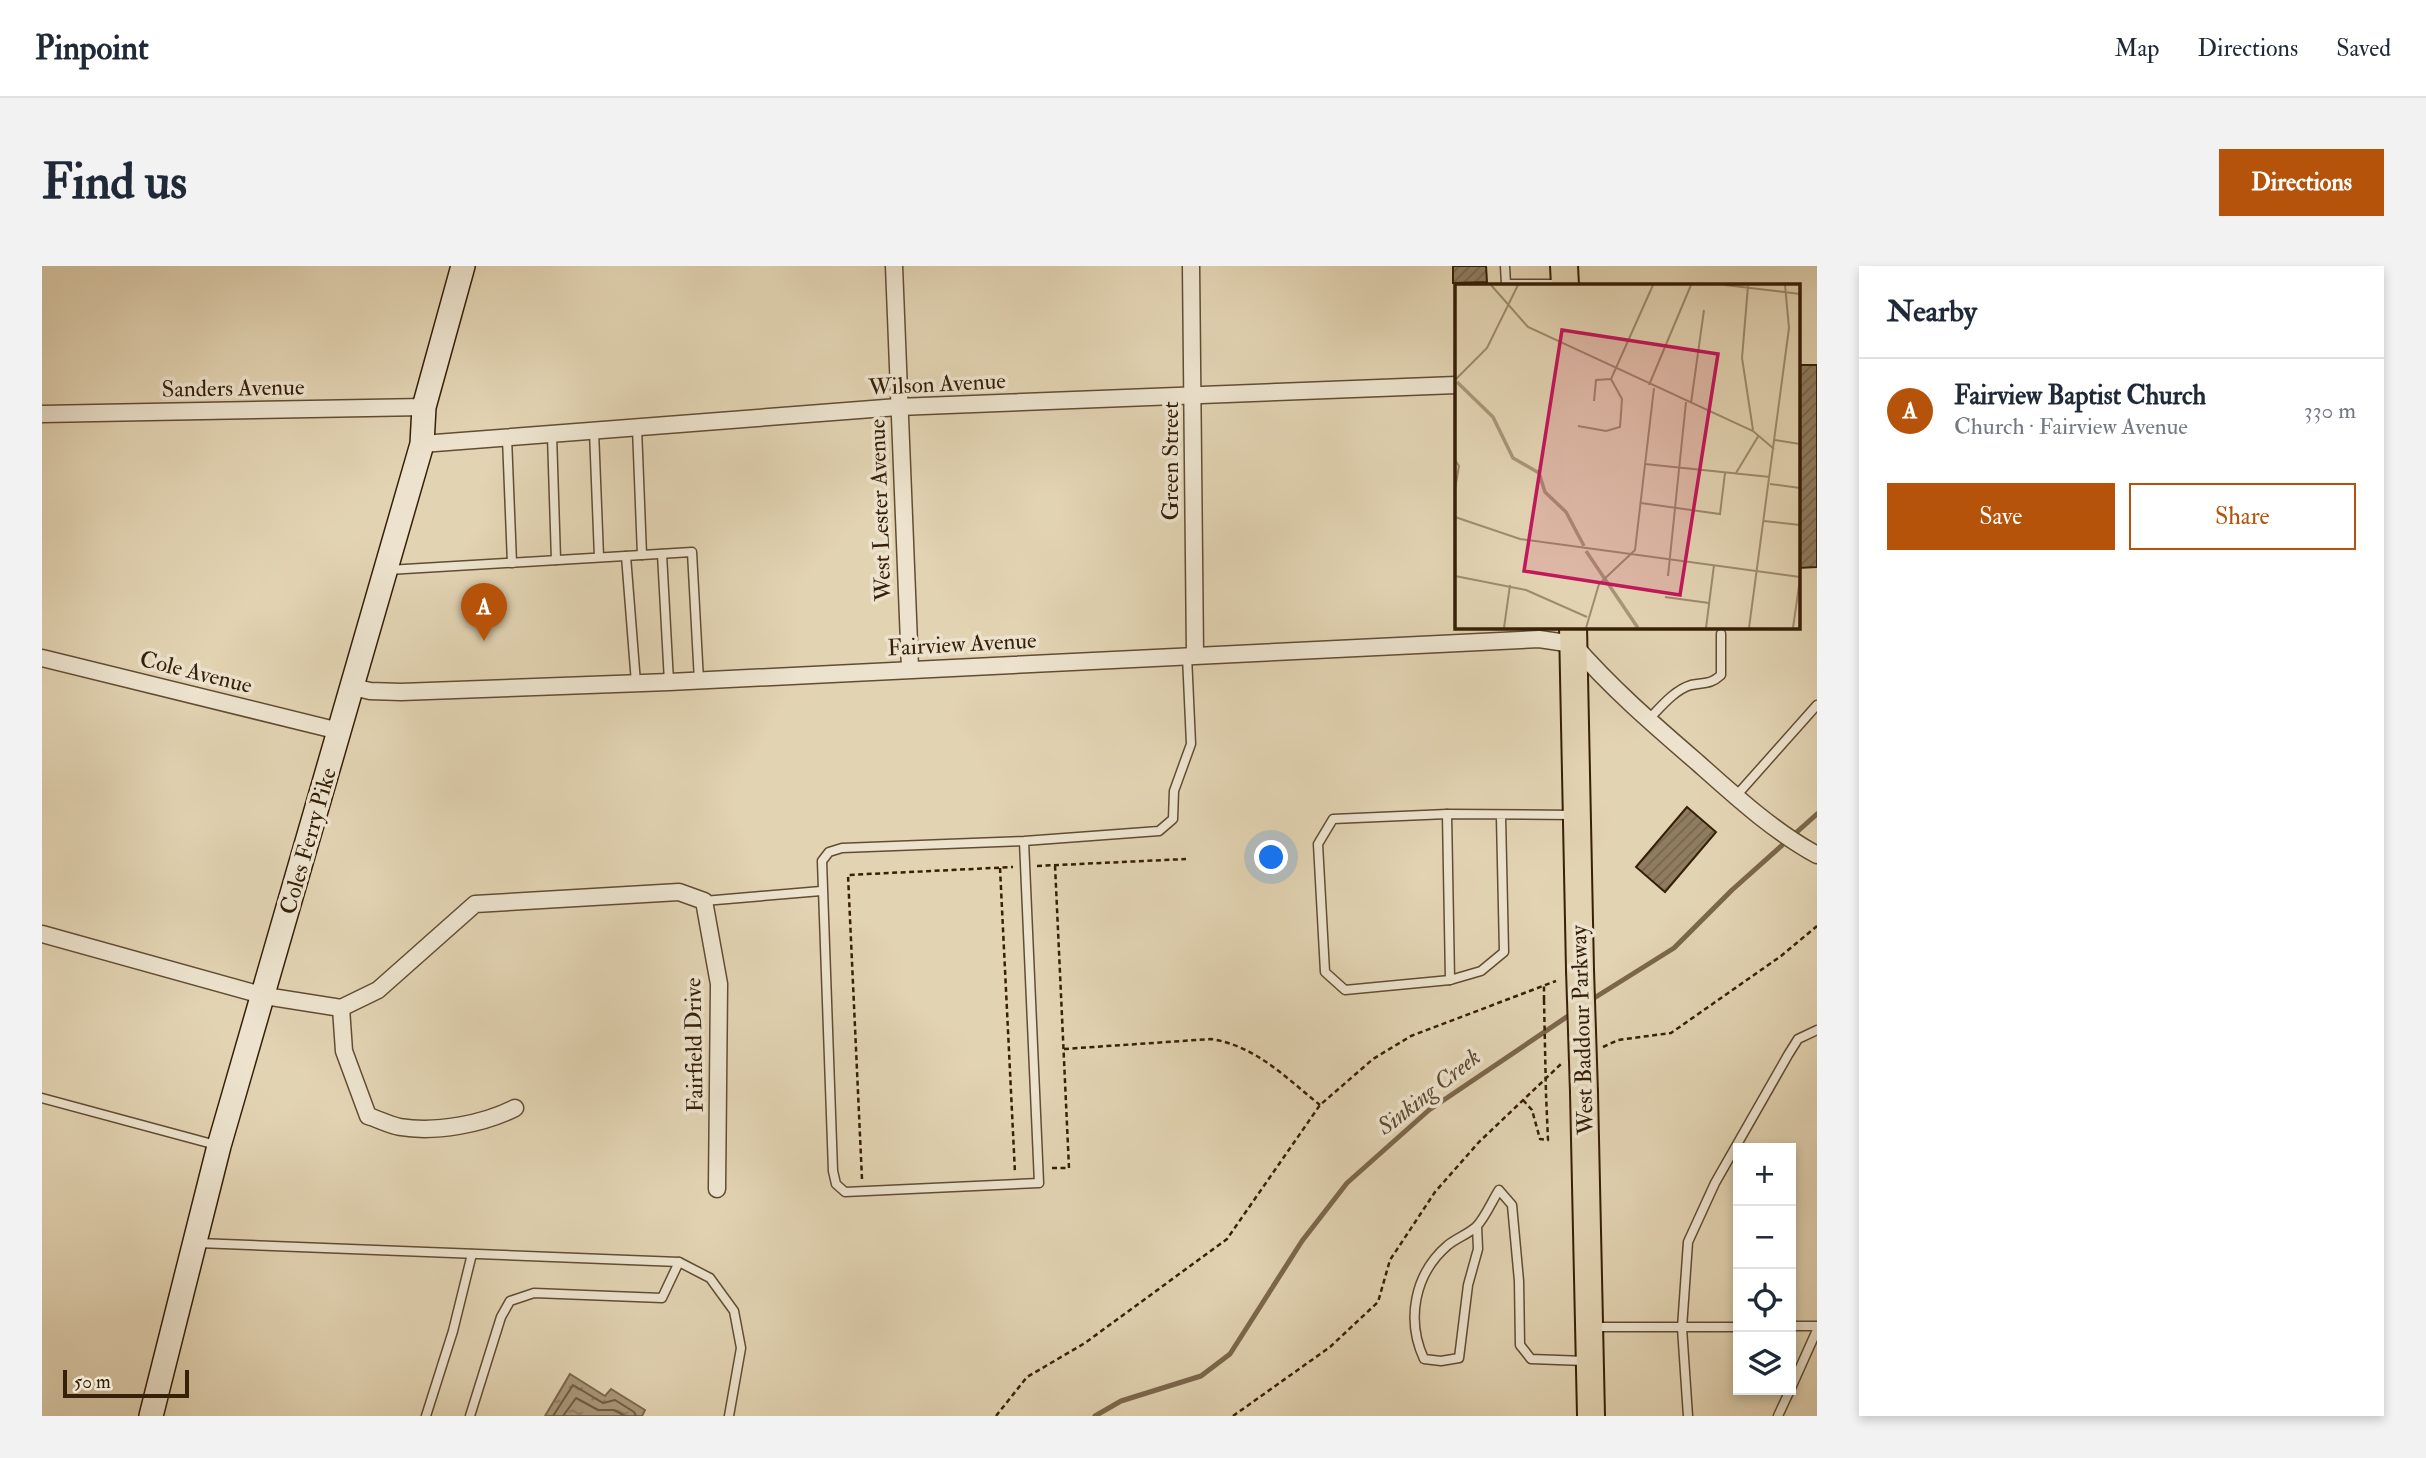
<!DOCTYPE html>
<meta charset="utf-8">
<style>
:root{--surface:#fff;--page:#f2f2f3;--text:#1f2937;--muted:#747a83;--line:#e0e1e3;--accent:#b45309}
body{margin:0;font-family:"IM FELL Double Pica",serif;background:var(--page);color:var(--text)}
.controls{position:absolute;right:21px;bottom:21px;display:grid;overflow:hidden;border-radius:0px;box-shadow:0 4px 10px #0003}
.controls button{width:63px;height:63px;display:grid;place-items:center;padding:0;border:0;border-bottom:2px solid var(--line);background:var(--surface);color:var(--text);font:35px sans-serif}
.scale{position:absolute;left:21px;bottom:18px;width:126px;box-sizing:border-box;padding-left:7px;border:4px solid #372008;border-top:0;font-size:19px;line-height:24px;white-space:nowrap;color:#372008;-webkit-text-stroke:5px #ece2cd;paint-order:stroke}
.you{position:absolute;left:1230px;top:592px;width:24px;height:24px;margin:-18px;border:5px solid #fff;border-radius:50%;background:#1a73e8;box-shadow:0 0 0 10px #1a73e833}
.badge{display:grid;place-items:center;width:46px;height:46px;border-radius:50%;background:var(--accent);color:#fff;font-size:23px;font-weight:700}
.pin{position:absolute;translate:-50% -58px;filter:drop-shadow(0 2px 4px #0008)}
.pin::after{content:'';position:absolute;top:37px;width:24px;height:21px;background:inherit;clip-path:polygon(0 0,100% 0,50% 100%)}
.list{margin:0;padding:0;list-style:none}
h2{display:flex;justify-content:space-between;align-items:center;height:91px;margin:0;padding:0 28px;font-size:30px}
h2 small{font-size:23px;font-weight:400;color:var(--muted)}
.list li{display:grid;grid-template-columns:46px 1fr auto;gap:21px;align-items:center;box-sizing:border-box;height:105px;padding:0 28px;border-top:2px solid var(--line)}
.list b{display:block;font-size:26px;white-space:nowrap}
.list p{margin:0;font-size:23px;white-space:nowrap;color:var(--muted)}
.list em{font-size:23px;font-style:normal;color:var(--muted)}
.actions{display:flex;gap:14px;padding:21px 28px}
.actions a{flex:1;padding:16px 0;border:2px solid var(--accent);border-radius:0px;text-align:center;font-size:24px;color:var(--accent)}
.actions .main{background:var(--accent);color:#fff}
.icon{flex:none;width:38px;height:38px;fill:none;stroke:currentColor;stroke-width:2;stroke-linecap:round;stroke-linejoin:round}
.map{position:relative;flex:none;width:1775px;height:1150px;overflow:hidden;border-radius:0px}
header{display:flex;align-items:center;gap:42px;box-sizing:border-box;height:98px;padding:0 35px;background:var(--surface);border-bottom:2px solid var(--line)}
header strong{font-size:33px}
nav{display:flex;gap:38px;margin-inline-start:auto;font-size:24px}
.intro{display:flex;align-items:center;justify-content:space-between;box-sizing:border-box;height:168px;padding:0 42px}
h1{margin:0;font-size:49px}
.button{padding:18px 32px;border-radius:0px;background:var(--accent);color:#fff;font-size:24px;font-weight:700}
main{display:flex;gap:42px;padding:0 42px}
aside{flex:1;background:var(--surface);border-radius:0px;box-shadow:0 4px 10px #0003}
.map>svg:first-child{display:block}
</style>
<header>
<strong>Pinpoint</strong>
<nav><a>Map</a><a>Directions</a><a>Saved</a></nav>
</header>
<div class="intro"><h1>Find us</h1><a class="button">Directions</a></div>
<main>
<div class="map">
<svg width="1775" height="1150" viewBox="0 0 1775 1150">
<defs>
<pattern id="water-ripples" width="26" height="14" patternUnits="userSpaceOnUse" patternTransform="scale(1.75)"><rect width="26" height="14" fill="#a89678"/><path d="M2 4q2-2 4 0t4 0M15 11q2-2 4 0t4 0" fill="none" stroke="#8a7a60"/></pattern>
<pattern id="building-hatch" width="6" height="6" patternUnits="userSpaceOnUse" patternTransform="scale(1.75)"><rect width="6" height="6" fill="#907d60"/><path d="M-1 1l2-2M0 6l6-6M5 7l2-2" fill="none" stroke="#76664d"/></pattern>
</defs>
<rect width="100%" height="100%" fill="#e2d3b2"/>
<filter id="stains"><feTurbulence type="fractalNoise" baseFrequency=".00286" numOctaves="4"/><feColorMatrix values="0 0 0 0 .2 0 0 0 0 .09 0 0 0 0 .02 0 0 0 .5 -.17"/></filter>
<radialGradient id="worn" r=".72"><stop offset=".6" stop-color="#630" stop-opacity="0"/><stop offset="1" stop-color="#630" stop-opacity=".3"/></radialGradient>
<path fill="url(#water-ripples)" stroke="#7b674b" stroke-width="2" d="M 528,1108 L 563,1130 L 569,1123 L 603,1144 L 600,1150 L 503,1150 Z"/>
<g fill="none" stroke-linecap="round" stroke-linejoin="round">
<g stroke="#705b40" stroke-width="2">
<path d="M 511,1150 L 531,1119 L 561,1137 L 573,1134 L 592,1146 L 594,1150"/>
<path d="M 521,1150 L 534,1132 L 556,1144 L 572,1144 L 583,1150"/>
</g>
<g stroke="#7b674b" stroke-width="5">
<path d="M 1549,734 L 1632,682 L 1690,624 L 1775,548"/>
<path d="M 1053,1150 L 1079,1135 L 1159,1110 L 1188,1088 L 1260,975 L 1305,917 L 1387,844 L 1532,746"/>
</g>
</g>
<g fill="url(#building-hatch)" stroke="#372008" stroke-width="2">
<path d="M 1411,0 L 1444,0 L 1445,16 L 1411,17 Z"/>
<path d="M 1756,99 L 1775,99 L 1775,301 L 1756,302 Z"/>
<path d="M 1645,541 L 1674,566 L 1623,626 L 1594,601 Z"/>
</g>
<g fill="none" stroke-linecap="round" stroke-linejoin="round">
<defs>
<g id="lane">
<path d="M 1463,0 L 1464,18 L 1520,18"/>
<path d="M 595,162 L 600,289"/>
<path d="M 552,165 L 557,291"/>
<path d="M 510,169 L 514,294"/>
<path d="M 465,172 L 470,297"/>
<path d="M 620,288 L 627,416"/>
<path d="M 584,290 L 594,417"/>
<path d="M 346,304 L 650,286 L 657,415"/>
<path d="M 1606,454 C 1618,442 1632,424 1649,419 C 1663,416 1668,419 1679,409 L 1679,368"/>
<path d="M 1694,530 L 1775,439"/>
<path d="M 1405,548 L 1408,714"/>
<path d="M 1459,551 L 1462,686 L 1439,705 L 1408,714 L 1303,724 L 1283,706 L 1276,578 L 1291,553 L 1405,548 L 1532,549"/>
<path d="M 982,575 L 997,917 L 803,926 L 794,918 L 791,905 L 780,595 L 787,586 L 800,582 L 982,575 L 1117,565 L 1131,553 L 1132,525 L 1149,478 L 1145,390"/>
<path d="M 662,635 L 779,625"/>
<path d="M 0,832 L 174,879"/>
<path d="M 1435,960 L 1436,983 L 1426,1019 L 1417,1092 L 1399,1095 L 1382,1093 C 1364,1054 1372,1008 1406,979 C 1415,972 1426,968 1434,961 C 1443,952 1450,935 1457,924 L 1470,939 L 1477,1015 L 1478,1079 L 1489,1093 L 1543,1095"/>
<path d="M 156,977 L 637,996 L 668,1012 L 692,1045 L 699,1082 L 687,1150"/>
<path d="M 1749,1060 L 1775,1060"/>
<path d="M 1551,1061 L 1696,1061"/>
<path d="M 1749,1122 L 1775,1064"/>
<path d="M 384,1150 L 411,1065 L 430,988"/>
<path d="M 428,1150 L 459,1051 L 468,1035 L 492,1027 L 620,1032 L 637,996"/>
<path d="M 1646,1150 L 1640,1062 L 1646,976 L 1673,917 L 1746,789 L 1756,773 L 1775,764"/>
<path d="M 1736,1150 L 1748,1124"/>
</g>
<g id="street">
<path d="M 852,0 L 868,402"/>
<path d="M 1149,0 L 1153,389"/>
<path d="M 0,148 L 382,141"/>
<path d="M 380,178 L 856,141 L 1414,119"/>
<path d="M 0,392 L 297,465"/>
<path d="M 311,421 L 328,425 L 359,426 L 627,416 L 1497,373 L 1531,378 C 1569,422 1612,459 1656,497 C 1693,530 1731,565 1775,589"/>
<path d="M 0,668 L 223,730 L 299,742 L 336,724 L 433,638 L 637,626 L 662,635 L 677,718 L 675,923"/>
<path d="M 299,742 L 302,785 L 326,850 C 336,853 347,859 358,861 C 394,867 441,858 473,842"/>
</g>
<path id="secondary" d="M 109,1150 L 177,880 L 380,178 L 382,141 L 421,0"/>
<g id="primary">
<path d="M 1522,0 L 1523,19"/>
<path d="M 1531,360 L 1538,704"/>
<path d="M 1542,826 L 1549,1150"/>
</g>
</defs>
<use href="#lane" stroke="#624d32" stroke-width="11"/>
<use href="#street" stroke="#624d32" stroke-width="19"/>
<use href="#secondary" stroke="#372008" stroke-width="26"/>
<use href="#primary" stroke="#372008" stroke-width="30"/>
<g stroke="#372008" stroke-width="2.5" stroke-dasharray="5 3.5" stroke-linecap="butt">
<path d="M 995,600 L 1144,593"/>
<path d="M 958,602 L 973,907"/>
<path d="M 1502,734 L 1502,720"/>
<path d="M 1561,781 L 1576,774 L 1629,767 L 1739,690 L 1775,660"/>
<path d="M 1022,783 L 1169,773 C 1214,780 1243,811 1278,839"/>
<path d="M 1481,834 L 1490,844 L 1498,873 L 1506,874 L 1504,828"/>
<path d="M 1010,902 L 1027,902 L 1013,599"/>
<path d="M 820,913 L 806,609 L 971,601"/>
<path d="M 954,1150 L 985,1111 L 1043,1077 L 1185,973 L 1278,839 L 1331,793 L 1369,770 L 1514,715"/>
<path d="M 1191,1150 L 1288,1081 L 1336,1036 L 1348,994 L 1393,926 L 1437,876 L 1519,798"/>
</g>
<use href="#lane" stroke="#ece2cd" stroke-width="8"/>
<use href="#street" stroke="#ece2cd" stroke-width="16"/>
<use href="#secondary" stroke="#ece2cd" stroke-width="23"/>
<use href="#primary" stroke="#e2d3b2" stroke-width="26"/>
<defs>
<path id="primary-bridge" d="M 1538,704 L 1542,826"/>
</defs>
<use href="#primary-bridge" stroke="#372008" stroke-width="30" stroke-linecap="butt"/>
<path stroke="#372008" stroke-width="2.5" stroke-dasharray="5 3.5" stroke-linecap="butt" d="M 1502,734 L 1504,828"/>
<use href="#primary-bridge" stroke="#e2d3b2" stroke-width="26"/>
</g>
<g text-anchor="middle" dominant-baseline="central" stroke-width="7" stroke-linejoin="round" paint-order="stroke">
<g font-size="23" fill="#372008" stroke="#ece2cd">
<text transform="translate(895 118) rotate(-3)">Wilson Avenue</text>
<text transform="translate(191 122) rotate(-1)">Sanders Avenue</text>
<text transform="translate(1128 195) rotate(-90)">Green Street</text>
<text transform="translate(838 244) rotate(-92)">West Lester Avenue</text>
<text transform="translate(920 378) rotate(-3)">Fairview Avenue</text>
<text transform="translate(154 406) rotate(14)">Cole Avenue</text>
<text transform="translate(266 575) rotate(-74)">Coles Ferry Pike</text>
<text transform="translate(1540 764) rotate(-92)">West Baddour Parkway</text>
<text transform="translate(652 779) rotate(-91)">Fairfield Drive</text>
</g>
<g font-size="24" font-style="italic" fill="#5f492f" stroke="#ece2cd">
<text transform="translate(1387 826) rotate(-38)">Sinking Creek</text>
</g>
</g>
<g transform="translate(1413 18)">
<rect width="345" height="345" fill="#e2d3b2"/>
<path fill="none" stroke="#a89678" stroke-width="3.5" d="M 2,98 L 38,133 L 58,174 L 84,189 L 90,208 L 111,228 L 129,262M 131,267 L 183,344"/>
<path fill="none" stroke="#9e8b6e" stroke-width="2" d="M 36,1 L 73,43 L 298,147 L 319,165M 270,1 L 345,10M 293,2 L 287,74 L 298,146M 0,96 L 32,64 L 63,1M 194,101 L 236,1M 139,117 L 141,96 L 156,95M 236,119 L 249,26M 123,142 L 151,147 L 165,143 L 167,115 L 156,95 L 198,1M 320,156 L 345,160M 0,176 L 4,182 L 0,205M 190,180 L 315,193M 281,189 L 304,151M 315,200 L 345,204M 186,219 L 265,230 L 270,189M 0,233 L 65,255 L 345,293M 309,237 L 345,241M 0,292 L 71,306 L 132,333M 213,292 L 231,118M 210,313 L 254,319M 49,344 L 55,301M 131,344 L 144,300 L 180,266 L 199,104M 251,344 L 259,281M 294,344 L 334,44 L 330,1M 338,344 L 345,295"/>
<path fill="#c2185b" fill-opacity="0.15" stroke="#c2185b" stroke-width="3.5" d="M 107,46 L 263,70 L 225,311 L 69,287 Z"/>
<rect width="345" height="345" fill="none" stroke="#372008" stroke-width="3.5"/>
</g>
<rect width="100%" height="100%" filter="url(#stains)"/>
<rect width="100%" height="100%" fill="url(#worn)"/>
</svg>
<div class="controls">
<button>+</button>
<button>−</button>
<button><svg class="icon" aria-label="locate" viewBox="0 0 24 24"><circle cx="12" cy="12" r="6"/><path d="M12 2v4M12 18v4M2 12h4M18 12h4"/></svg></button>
<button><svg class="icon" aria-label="layers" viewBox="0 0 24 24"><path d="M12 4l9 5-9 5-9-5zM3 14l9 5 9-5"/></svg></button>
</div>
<div class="scale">50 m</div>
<div class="you"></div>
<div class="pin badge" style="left:442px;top:375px">A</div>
</div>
<aside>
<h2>Nearby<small></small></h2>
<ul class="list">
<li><span class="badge">A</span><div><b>Fairview Baptist Church</b><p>Church · Fairview Avenue</p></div><em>330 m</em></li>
</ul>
<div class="actions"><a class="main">Save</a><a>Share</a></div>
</aside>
</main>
